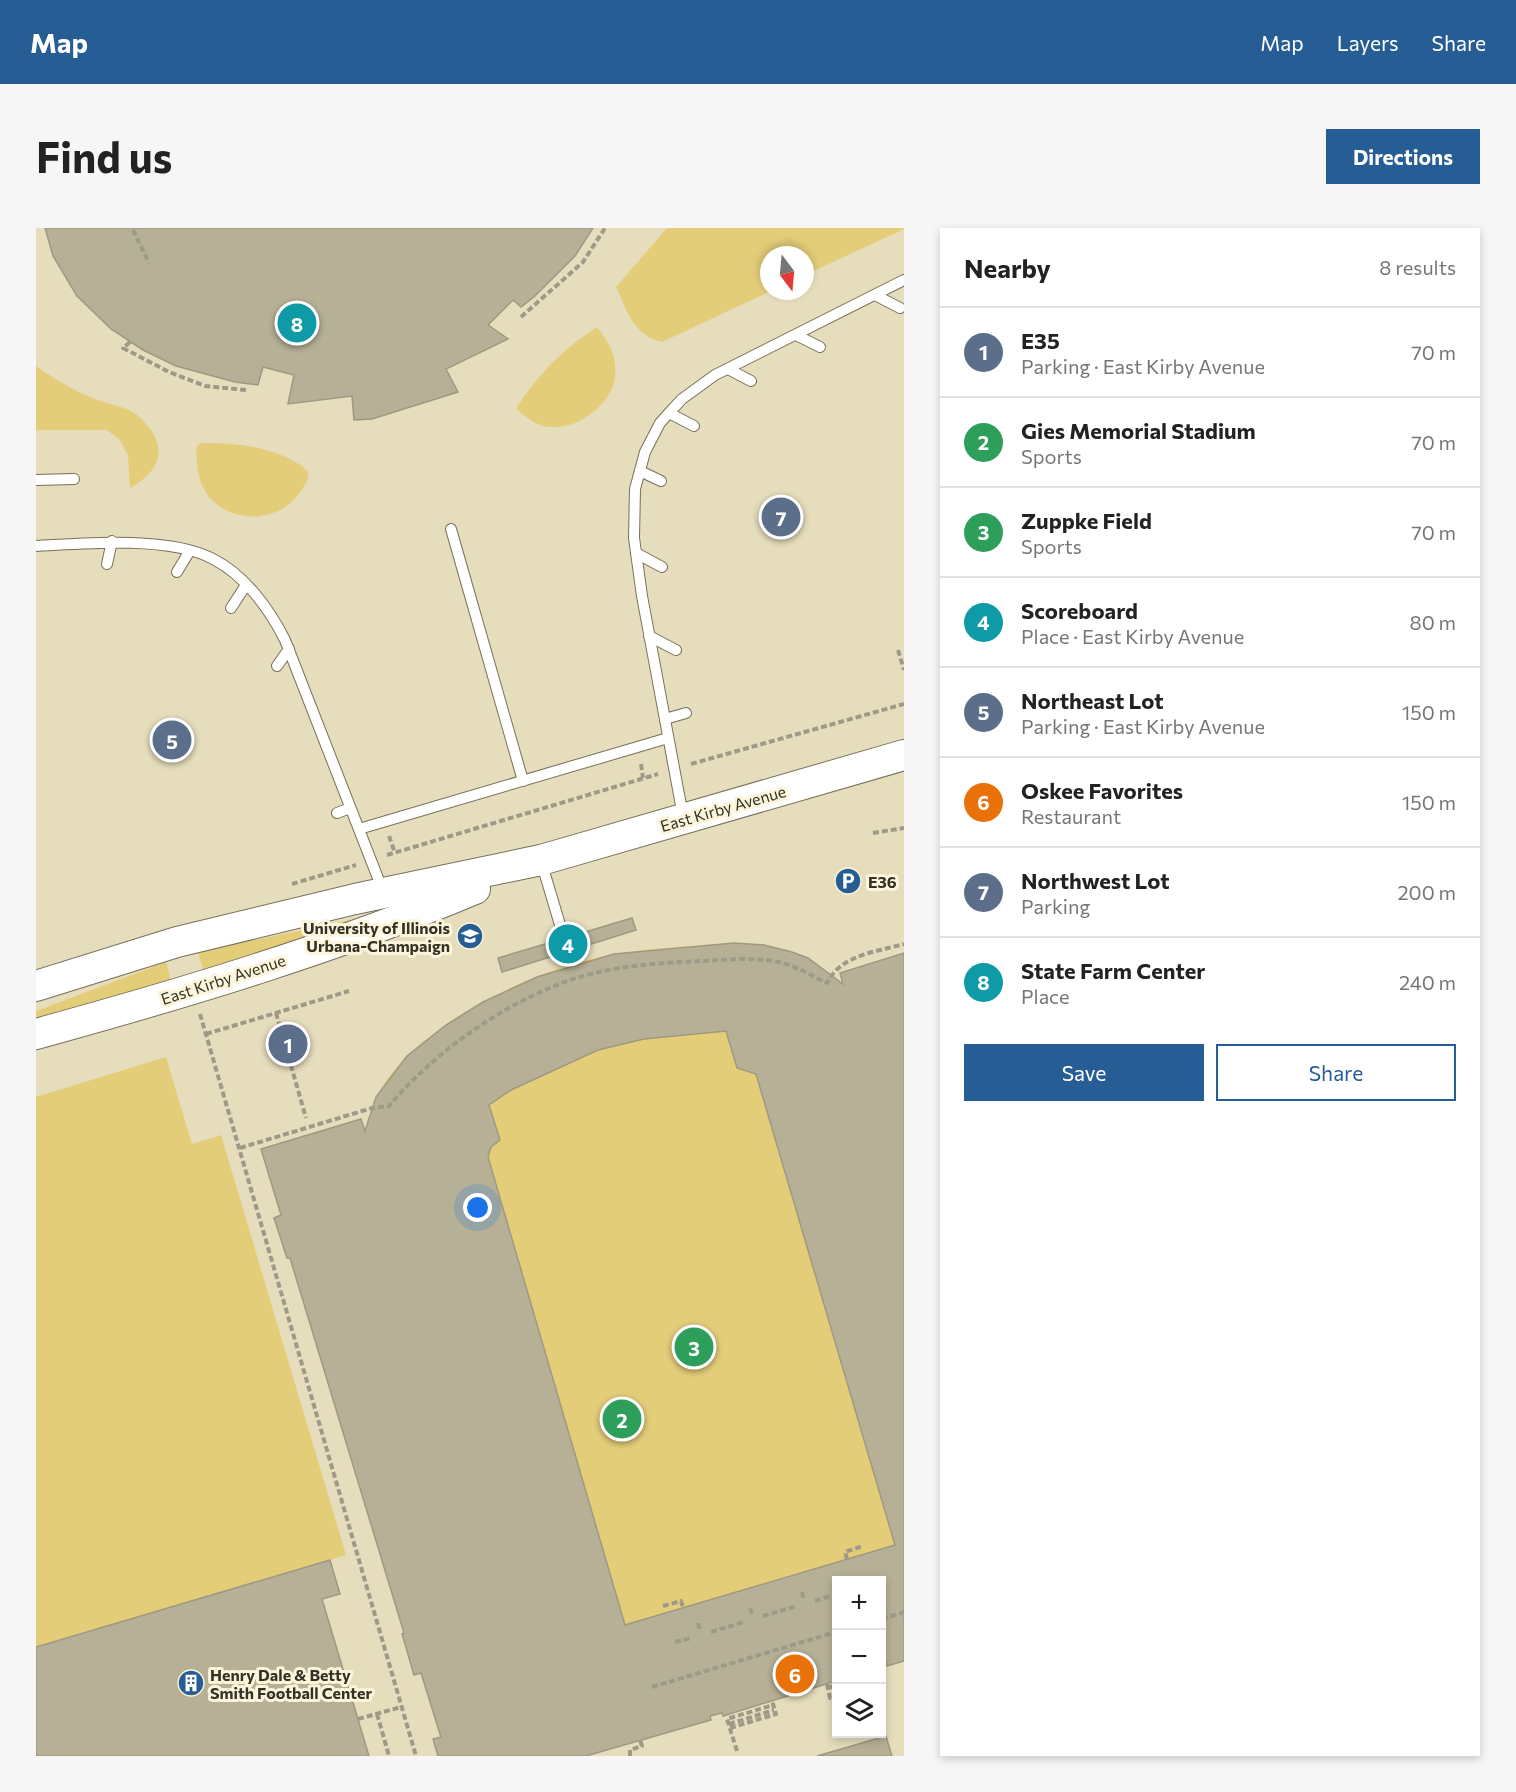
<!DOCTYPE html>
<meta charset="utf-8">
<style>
:root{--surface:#fff;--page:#f6f6f6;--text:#222;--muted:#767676;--line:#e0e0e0;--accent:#265d95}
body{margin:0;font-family:Commissioner,sans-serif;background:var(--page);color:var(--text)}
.controls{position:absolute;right:18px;bottom:18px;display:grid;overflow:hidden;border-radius:0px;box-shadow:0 3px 9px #0003}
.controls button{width:54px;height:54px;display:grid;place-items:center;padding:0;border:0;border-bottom:2px solid var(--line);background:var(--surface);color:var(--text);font:30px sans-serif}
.compass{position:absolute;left:724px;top:18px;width:54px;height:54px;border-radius:50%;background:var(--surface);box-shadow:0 3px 9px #0003;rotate:164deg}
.you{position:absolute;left:442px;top:980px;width:21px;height:21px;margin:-15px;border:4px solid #fff;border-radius:50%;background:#1a73e8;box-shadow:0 0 0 9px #1a73e833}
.badge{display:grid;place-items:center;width:39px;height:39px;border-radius:50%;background:var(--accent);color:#fff;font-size:20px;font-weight:700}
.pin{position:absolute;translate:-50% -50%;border:3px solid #fff;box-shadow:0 2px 6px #0006}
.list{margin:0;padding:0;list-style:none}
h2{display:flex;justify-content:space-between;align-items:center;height:78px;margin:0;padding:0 24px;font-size:26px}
h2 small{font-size:20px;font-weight:400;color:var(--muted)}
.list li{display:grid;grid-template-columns:39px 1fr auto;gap:18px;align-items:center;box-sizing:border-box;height:90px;padding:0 24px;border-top:2px solid var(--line)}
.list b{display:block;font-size:22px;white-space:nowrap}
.list p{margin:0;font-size:20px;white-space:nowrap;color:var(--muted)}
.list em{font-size:20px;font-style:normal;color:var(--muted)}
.actions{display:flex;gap:12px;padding:18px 24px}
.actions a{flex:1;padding:14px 0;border:2px solid var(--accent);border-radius:0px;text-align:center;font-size:21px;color:var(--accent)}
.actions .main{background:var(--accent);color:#fff}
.icon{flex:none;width:33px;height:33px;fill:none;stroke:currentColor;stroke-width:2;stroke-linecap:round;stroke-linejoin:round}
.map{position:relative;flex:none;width:868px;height:1528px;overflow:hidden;border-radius:0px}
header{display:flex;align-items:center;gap:36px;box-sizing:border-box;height:84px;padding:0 30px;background:var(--accent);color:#fff}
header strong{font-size:28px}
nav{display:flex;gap:33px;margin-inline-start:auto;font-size:21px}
.intro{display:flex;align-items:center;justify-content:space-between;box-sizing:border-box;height:144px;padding:0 36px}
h1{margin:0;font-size:42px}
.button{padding:15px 27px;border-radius:0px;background:var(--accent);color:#fff;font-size:21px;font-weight:700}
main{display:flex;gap:36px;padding:0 36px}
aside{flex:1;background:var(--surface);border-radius:0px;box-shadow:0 3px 9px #0003}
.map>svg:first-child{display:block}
</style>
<header>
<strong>Map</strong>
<nav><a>Map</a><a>Layers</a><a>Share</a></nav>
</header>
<div class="intro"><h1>Find us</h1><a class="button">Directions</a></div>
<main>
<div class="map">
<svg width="868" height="1528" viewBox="0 0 868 1528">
<rect width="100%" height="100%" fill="#eee7ce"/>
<path fill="#e6ddbc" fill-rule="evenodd" d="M 0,0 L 868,0 L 868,1528 L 0,1528 ZM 733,27 L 769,27 L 769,63 L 733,63 ZM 800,1352 L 846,1352 L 846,1506 L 800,1506 Z"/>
<g fill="#e4cd79">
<path d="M 631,0 L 868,0 L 868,1 L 769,47 L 769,27 L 733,27 L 735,63 L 626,114 C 597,107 592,84 580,59 Z"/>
<path d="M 561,99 C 589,132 586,168 547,191 C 536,198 520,201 507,198 C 497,195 488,187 480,181 C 502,146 527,121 561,99 Z"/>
<path d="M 0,138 C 20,152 41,165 65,173 C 74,177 86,178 95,183 C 103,187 110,195 115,202 C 132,227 118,247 94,260 L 92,227 L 83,211 L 71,202 L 0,202 Z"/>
<path d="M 164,215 C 200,214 244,219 272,243 C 273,252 269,257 264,264 C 243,297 187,297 168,261 C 161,249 161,234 160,220 Z"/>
<path d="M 319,691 L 325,691 L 168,745 L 162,724 Z"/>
<path d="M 698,715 C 744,718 770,725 806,755 L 804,745 L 868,725 L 868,1433 L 846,1436 L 846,1352 L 800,1352 L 800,1453 L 687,1488 L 686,1485 L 674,1488 L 675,1492 L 550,1528 L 402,1528 L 397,1511 L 404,1509 L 385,1445 L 378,1447 L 366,1406 L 368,1405 L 254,1030 L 251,1030 L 238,990 L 245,987 L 225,921 L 325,891 L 329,902 C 334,885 339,870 348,856 C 392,790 504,739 579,726 C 619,719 658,718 698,715 Z"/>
<path d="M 130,734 L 135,753 L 0,793 L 0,783 Z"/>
<path d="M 130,829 L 156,916 L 185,907 L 310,1327 L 0,1419 L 0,869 Z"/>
</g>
<g fill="#b6b097" stroke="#a09981" stroke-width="1.5" fill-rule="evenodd">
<path d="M 9,0 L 557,0 L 539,28 L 498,69 L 485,79 L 477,72 L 452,97 L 472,111 L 410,141 L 422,164 L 336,191 L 318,192 L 316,168 L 252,176 L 258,147 L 227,139 L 222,157 L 199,154 L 140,138 L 107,122 L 75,101 L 41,68 L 17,28 Z"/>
<path d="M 596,690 L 600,702 L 466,744 L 462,730 Z"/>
<path d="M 698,715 L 728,717 L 756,724 L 772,730 L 807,756 L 804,745 L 868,725 L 868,1433 L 851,1438 L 850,1435 L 846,1436 L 846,1352 L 800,1352 L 800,1453 L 687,1488 L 686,1485 L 674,1488 L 675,1492 L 550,1528 L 402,1528 L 397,1511 L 405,1509 L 385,1445 L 378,1447 L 366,1406 L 368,1405 L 254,1030 L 251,1030 L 238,990 L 245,987 L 225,921 L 325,891 L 329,903 L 340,869 L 371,828 L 410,797 L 447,774 L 501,749 L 578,726 ZM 690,803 L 701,840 L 720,846 L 859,1317 L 589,1397 L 452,929 L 455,919 L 464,912 L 453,877 L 475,862 L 562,822 L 608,811 Z"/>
<path d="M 294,1332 L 304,1366 L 286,1371 L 333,1528 L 0,1528 L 0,1419 Z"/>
<path d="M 850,1508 L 856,1528 L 781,1528 Z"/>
</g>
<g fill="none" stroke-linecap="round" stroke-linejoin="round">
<defs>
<g id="service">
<path d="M 839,67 L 864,80"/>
<path d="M 760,107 L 784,119"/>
<path d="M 692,141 L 715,153"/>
<path d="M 633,185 L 658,198"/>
<path d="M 604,243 L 625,253"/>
<path d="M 0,252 L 38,251"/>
<path d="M 415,301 L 487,553"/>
<path d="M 0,318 C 47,315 135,308 177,331 C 209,347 234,382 249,412 L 347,663"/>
<path d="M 600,325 L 626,339"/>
<path d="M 71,336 L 76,313"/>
<path d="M 141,344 L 153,324"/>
<path d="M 195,380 L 210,357"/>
<path d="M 613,408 L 640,422"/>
<path d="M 241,438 L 253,421"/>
<path d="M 629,491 L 650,485"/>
<path d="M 301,585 L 314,580"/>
<path d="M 647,588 L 606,368 L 598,310 L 599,261 L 609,224 L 624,195 L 633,185 L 646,171 L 679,147 L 868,52"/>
<path d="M 323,601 L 632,510"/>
<path d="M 505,633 L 533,727"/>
</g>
<g id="secondary">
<path d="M 0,758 L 141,714 L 319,671 L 505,632 L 868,527"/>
<path d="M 0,806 C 149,765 296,721 439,661"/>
</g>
</defs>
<use href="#service" stroke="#77705a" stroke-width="12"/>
<use href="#secondary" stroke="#77705a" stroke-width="32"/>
<g stroke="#9f9a87" stroke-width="4" stroke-dasharray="6 3" stroke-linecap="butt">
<path d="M 97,2 L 113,35"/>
<path d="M 485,89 L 547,34 L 569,0"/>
<path d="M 94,114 L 87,120 L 133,144 L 169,158 L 210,162"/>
<path d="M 862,422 L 868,442"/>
<path d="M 605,536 L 607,550"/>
<path d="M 655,536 L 868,476"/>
<path d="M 837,605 L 868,600"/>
<path d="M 353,608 L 359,625"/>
<path d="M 351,627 L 622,546"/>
<path d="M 256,656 L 320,637"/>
<path d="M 240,785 L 270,890"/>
<path d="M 164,786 L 380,1528"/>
<path d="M 170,806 L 313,763"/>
<path d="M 204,920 L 336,880 L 353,878 C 396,827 458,782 521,757 C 564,739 617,735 664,733 C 693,732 731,727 758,739 C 769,743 780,750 791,755 C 805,727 839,724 868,716"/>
<path d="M 811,1331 L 809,1324 L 827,1318"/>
<path d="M 818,1349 L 819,1352"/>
<path d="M 846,1353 L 847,1352"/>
<path d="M 766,1364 L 768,1373"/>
<path d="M 779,1373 L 800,1366"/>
<path d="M 627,1378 L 645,1373 L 647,1379"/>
<path d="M 714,1380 L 717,1388"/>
<path d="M 727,1388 L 761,1378"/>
<path d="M 846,1391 L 868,1384"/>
<path d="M 662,1395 L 664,1404"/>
<path d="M 675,1404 L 708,1394"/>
<path d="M 639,1414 L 655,1410"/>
<path d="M 791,1456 L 794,1470 L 800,1468"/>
<path d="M 616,1459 L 800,1404"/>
<path d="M 792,1460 L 800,1457"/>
<path d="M 846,1475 L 848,1484"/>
<path d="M 341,1486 L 353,1528"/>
<path d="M 322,1491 L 365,1479"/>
<path d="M 693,1496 L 738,1482"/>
<path d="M 694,1500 L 740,1486 L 736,1473"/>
<path d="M 701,1523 L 691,1491 L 737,1477"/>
<path d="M 594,1528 L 594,1522 L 606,1518 L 604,1512"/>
</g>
<use href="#service" stroke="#fff" stroke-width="10"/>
<use href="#secondary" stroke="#fff" stroke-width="30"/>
</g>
<defs>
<symbol id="parking-disc" viewBox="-11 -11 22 22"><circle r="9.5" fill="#265d95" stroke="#fcf5db"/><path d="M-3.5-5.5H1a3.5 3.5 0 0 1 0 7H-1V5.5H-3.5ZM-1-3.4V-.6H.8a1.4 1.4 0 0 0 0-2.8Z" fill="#fff"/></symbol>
<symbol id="university-disc" viewBox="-11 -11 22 22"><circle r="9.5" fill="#265d95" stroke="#fcf5db"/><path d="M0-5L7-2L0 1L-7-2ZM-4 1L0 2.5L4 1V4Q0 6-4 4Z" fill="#fff"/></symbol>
<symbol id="building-disc" viewBox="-11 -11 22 22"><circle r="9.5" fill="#265d95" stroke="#fcf5db"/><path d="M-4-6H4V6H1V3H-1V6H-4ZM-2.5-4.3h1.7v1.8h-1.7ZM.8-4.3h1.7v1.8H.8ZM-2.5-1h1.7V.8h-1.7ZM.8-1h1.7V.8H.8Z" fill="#fff"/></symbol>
</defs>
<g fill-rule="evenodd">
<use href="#parking-disc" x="797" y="638" width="30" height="30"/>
<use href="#university-disc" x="419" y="693" width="30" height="30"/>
<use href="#building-disc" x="140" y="1440" width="30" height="30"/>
</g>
<g text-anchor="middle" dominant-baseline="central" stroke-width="6" stroke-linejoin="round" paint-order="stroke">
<g font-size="16" fill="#343127" stroke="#fcf5db">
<text transform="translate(687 580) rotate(-16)">East Kirby Avenue</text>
<text transform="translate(187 751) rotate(-18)">East Kirby Avenue</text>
</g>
<g font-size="16" font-weight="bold" fill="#343127" stroke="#fcf5db" text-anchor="start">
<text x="832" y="653">E36</text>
<text x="414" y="699" text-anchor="end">University of Illinois<tspan x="414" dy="18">Urbana-Champaign</tspan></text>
<text x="174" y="1446">Henry Dale &amp; Betty<tspan x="174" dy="18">Smith Football Center</tspan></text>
</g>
</g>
</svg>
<div class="controls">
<button>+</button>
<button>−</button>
<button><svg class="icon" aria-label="layers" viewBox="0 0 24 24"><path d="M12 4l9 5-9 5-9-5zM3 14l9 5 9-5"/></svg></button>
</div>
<svg class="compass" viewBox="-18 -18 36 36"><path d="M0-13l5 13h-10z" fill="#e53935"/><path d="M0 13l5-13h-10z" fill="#767676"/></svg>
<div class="you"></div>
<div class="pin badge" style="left:252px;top:816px;background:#5c6f8a">1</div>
<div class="pin badge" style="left:586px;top:1191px;background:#2e9e5b">2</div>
<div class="pin badge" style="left:658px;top:1119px;background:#2e9e5b">3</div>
<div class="pin badge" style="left:532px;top:716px;background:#0f9aa8">4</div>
<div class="pin badge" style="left:136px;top:512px;background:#5c6f8a">5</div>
<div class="pin badge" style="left:759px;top:1446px;background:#e8710a">6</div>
<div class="pin badge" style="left:745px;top:289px;background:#5c6f8a">7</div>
<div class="pin badge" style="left:261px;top:95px;background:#0f9aa8">8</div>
</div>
<aside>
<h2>Nearby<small>8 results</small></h2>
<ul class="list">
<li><span class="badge" style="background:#5c6f8a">1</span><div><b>E35</b><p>Parking · East Kirby Avenue</p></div><em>70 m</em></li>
<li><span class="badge" style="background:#2e9e5b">2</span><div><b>Gies Memorial Stadium</b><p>Sports</p></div><em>70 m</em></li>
<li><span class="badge" style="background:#2e9e5b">3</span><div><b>Zuppke Field</b><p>Sports</p></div><em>70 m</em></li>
<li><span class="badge" style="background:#0f9aa8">4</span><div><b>Scoreboard</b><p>Place · East Kirby Avenue</p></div><em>80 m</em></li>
<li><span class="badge" style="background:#5c6f8a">5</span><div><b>Northeast Lot</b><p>Parking · East Kirby Avenue</p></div><em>150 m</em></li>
<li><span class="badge" style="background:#e8710a">6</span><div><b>Oskee Favorites</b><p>Restaurant</p></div><em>150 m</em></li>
<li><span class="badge" style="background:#5c6f8a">7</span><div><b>Northwest Lot</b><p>Parking</p></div><em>200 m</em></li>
<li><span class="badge" style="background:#0f9aa8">8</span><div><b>State Farm Center</b><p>Place</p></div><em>240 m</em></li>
</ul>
<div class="actions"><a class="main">Save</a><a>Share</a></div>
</aside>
</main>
